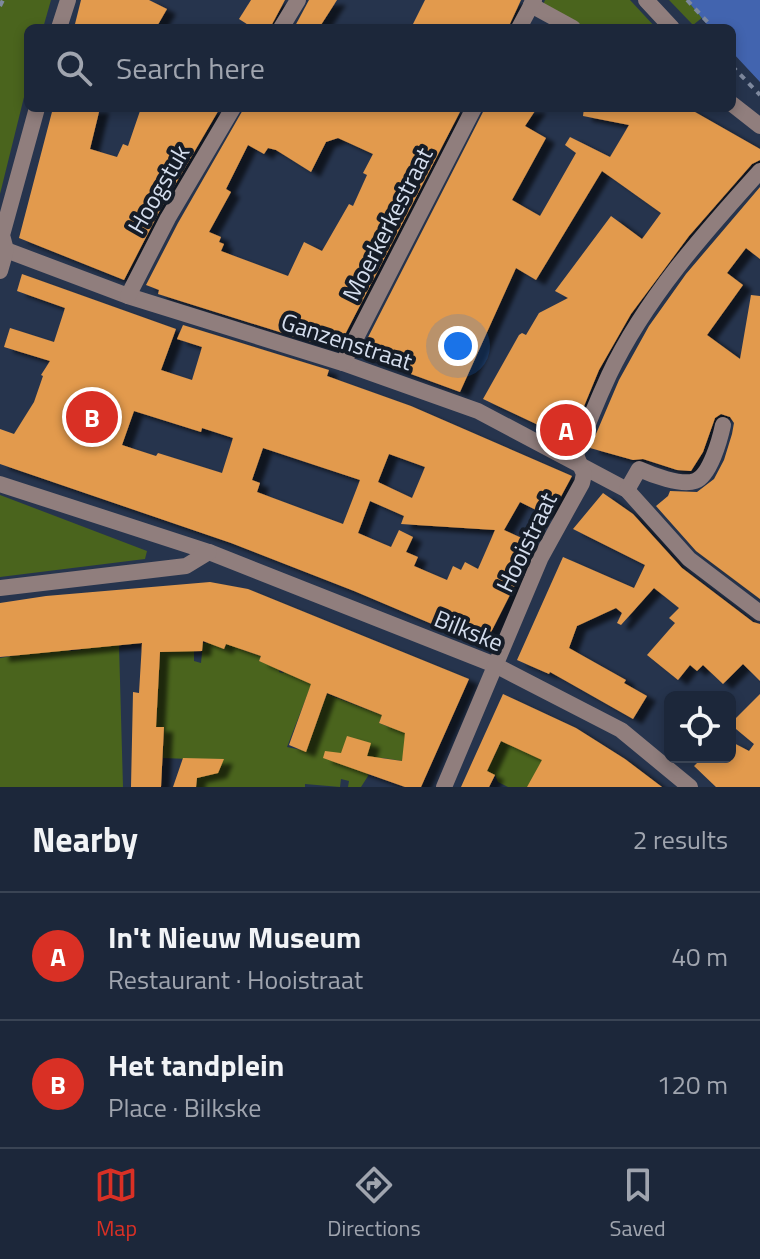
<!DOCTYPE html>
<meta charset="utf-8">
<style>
:root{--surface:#1c273a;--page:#252f42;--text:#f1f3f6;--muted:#a0a5af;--line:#3a4454;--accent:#d93025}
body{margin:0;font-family:"Titillium Web",sans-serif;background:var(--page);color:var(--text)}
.controls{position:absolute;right:24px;bottom:24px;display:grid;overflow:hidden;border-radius:12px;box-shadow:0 4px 12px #0003}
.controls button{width:72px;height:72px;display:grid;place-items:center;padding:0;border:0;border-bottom:2px solid var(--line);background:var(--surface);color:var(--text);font:40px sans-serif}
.you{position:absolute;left:458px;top:346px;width:28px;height:28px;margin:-20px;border:6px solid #fff;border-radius:50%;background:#1a73e8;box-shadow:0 0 0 12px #1a73e833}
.badge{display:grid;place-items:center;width:52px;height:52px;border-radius:50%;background:var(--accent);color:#fff;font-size:26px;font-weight:700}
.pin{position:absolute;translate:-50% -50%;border:4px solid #fff;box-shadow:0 2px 8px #0006}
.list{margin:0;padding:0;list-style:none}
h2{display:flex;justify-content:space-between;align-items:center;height:104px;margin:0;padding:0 32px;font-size:34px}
h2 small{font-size:26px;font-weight:400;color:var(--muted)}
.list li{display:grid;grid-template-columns:52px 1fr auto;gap:24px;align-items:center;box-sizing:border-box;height:128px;padding:0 32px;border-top:2px solid var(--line)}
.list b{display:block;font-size:30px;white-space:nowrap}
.list p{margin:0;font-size:26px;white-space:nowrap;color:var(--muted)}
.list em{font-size:26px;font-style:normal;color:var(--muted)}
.icon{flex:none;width:44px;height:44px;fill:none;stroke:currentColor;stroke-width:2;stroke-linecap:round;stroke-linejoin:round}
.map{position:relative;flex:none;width:760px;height:787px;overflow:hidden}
.search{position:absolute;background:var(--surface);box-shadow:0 4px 12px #0003;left:24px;right:24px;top:24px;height:88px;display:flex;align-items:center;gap:20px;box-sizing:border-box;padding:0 28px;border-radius:12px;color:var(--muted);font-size:30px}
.sheet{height:360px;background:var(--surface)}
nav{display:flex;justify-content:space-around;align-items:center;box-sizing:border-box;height:112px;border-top:2px solid var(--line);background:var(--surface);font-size:22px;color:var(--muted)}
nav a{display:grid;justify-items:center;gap:4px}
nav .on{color:var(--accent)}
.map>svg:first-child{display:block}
</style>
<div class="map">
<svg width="760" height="787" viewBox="0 0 760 787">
<defs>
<filter id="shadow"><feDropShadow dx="9" dy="5" stdDeviation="2" flood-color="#0009"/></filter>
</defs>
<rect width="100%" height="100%" fill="#26344d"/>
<g fill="#4a641d">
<path d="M 0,0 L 51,0 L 43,28 L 28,28 L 28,81 L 0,194 Z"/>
<path d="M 545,0 L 630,0 L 656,28 L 584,28 L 543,5 Z"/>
<path d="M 669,0 L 687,0 L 703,17 L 693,25 Z"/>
<path d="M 0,495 L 147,551 L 145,559 L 0,577 Z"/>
<path d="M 230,634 L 244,637 L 240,649 L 261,656 L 259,661 L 280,667 L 279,672 L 283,673 L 287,663 L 315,675 L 287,747 L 306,751 L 327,694 L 382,715 L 379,723 L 389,727 L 410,725 L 402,761 L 383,758 L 371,760 L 368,776 L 361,787 L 348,787 L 349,781 L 341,779 L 340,787 L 305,784 L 305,787 L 196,787 L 197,776 L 210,775 L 215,760 L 163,758 L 164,728 L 156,727 L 160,652 L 194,647 L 194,661 L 201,663 L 203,643 L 209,643 L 221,635 L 220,647 L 224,649 Z"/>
<path d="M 63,641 L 69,651 L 81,650 L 84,641 L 119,645 L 123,787 L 0,787 L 0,658 L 25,654 Z"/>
<path d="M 502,740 L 531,747 L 587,787 L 508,787 L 498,782 L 495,775 L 487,771 Z"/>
</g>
<path fill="#4264af" d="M 687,0 L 760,0 L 760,82 L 732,52 L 732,28 L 710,28 Z"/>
<g fill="#e29a4e" fill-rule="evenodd" filter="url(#shadow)">
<path d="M 81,0 L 149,0 L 167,9 L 156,28 L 74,28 Z"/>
<path d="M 251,0 L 285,0 L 270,28 L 253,28 L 239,19 Z"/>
<path d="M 309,0 L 337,0 L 319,28 L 294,28 Z"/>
<path d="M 425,0 L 521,0 L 508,28 L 411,28 Z"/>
<path d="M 53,108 L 100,108 L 90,149 L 117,157 L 123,144 L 128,146 L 141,108 L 220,108 L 159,212 L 124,280 L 19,238 Z"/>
<path d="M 244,108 L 462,108 L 337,350 L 158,294 L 159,290 L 146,285 L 178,223 ZM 338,138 L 373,154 L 363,173 L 367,175 L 353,206 L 349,204 L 322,251 L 304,242 L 288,276 L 221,251 L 224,244 L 219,242 L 221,237 L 209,232 L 231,192 L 226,189 L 248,145 L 264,154 L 268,148 L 276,150 L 311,172 L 326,142 Z"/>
<path d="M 485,108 L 537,108 L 525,126 L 546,138 L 512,200 L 540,216 L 576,153 L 565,145 L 570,137 L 610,157 L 629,125 L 583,116 L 584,108 L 688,108 L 760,149 L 760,160 L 752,164 L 689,236 L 631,314 L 599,370 L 570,440 L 483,399 L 519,335 L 522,333 L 526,335 L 539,313 L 568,298 L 555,291 L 611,216 L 642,239 L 661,213 L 602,171 L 536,280 L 516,268 L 460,392 L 359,355 Z"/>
<path d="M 760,187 L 760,259 L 746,248 L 727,273 L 743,285 L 707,335 L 740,359 L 751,295 L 760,296 L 760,599 L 696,551 L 656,506 L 668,496 L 670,491 L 697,492 L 714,479 L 724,460 L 732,434 L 734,423 L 730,417 L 721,414 L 715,418 L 703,452 L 691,471 L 677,470 L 643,459 L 633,460 L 590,448 L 619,380 L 649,326 L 686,274 Z"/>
<path d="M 22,274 L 176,329 L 161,370 L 192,380 L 202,347 L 177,339 L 183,325 L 329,370 L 327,376 L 411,406 L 572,476 L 550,517 L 520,502 L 504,530 L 535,544 L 512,583 L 515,585 L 484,646 L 354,591 L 231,543 L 0,464 L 0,429 L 14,434 L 34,402 L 43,376 L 41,375 L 50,361 L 4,347 L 10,328 L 54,342 L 65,308 L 17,291 ZM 134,411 L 201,432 L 202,428 L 233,438 L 222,473 L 158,453 L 156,456 L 122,445 ZM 263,448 L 360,480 L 343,524 L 257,492 L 260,483 L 252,480 ZM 389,454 L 425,467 L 412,498 L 378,482 ZM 370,501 L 404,516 L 401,524 L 495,530 L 478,569 L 465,562 L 461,570 L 453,566 L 447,580 L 414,566 L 418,557 L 406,552 L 413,537 L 399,530 L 391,547 L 358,533 Z"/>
<path d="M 603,493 L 633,514 L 682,568 L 753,622 L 760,624 L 760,681 L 743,664 L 723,684 L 703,665 L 697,671 L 690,665 L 678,680 L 647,655 L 675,623 L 669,618 L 679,608 L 654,588 L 621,625 L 617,623 L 622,613 L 616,608 L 577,626 L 569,648 L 626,680 L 624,683 L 647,696 L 633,719 L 550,672 L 549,674 L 517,660 L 563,557 L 634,588 L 645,565 L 573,529 Z"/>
<path d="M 210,582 L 248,589 L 469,679 L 421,787 L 405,787 L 323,758 L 325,751 L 341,753 L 347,736 L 371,743 L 367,756 L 402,761 L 405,733 L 379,723 L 382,715 L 327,693 L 306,752 L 289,745 L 311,684 L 259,661 L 261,656 L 226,644 L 224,649 L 203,641 L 202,651 L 160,652 L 156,727 L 164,727 L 161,787 L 131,787 L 133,692 L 139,693 L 142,643 L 0,657 L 0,603 L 46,596 Z"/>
<path d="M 503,694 L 576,728 L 625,759 L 662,787 L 527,787 L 542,760 L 501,741 L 487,771 L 495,775 L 489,787 L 461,787 Z"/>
<path d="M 760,694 L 760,787 L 716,787 L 694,766 L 703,757 L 730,757 L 730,741 L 749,751 L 754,744 L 730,724 Z"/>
<path d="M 183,758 L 224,759 L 218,773 L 197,778 L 196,787 L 173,787 Z"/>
</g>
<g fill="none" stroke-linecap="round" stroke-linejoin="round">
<g stroke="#7e899e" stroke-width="4" stroke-dasharray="6 6" stroke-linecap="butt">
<path d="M 687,0 L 713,28"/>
<path d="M 0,6 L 3,0"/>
<path d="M 732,66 L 760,95"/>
</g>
<g stroke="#907e7d" stroke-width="16">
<path d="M 646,0 L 672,28"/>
<path d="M 531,5 L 573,28"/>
<path d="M 59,28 L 68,0"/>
<path d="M 281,28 L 298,0"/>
<path d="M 519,28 L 534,0"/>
<path d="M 732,104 L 760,126"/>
<path d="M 6,250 L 128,296 L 343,363 L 478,411 L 627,490 L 689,559 L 760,613"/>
<path d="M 0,271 L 6,250 L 2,235 L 37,108"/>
<path d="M 128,296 L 168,218 L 233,108"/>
<path d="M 343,363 L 474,108"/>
<path d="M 0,484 L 209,552 L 495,665 L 621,730 L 690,787"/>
<path d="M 627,490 L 639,469 C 652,475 681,486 695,481 C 710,476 720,439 723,425"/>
<path d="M 0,588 L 186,566 L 209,552"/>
<path d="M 444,787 L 541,557 L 582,483 L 584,474 L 576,455 C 586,428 597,401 609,375 C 645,299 704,233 760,171"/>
</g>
</g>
<g text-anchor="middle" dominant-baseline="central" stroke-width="8" stroke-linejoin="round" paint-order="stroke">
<g font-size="24" fill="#d4dded" stroke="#151c27">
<text transform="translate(158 189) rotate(-60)">Hoogstuk</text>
<text transform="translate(387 224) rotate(-63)">Moerkerkestraat</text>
<text transform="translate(347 341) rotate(18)">Ganzenstraat</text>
<text transform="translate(526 542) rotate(-64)">Hooistraat</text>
<text transform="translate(469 630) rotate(22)">Bilkske</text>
</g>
</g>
</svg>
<div class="controls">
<button><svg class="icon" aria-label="locate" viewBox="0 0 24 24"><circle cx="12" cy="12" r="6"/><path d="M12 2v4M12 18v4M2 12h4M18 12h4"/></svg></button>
</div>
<div class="you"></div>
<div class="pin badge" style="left:566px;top:430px">A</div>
<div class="pin badge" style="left:92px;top:417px">B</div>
<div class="search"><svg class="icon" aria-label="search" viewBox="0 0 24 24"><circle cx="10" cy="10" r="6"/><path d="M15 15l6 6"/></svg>Search here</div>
</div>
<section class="sheet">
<h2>Nearby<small>2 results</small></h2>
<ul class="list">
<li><span class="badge">A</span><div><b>In't Nieuw Museum</b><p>Restaurant · Hooistraat</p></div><em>40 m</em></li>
<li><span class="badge">B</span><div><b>Het tandplein</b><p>Place · Bilkske</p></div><em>120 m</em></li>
</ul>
</section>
<nav>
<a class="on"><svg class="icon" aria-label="map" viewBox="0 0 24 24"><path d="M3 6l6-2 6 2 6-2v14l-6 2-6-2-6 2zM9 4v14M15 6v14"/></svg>Map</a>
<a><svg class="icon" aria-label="directions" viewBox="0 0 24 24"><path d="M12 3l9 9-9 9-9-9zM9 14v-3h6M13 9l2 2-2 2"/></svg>Directions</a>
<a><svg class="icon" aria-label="saved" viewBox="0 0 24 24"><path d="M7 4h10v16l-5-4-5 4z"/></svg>Saved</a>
</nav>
